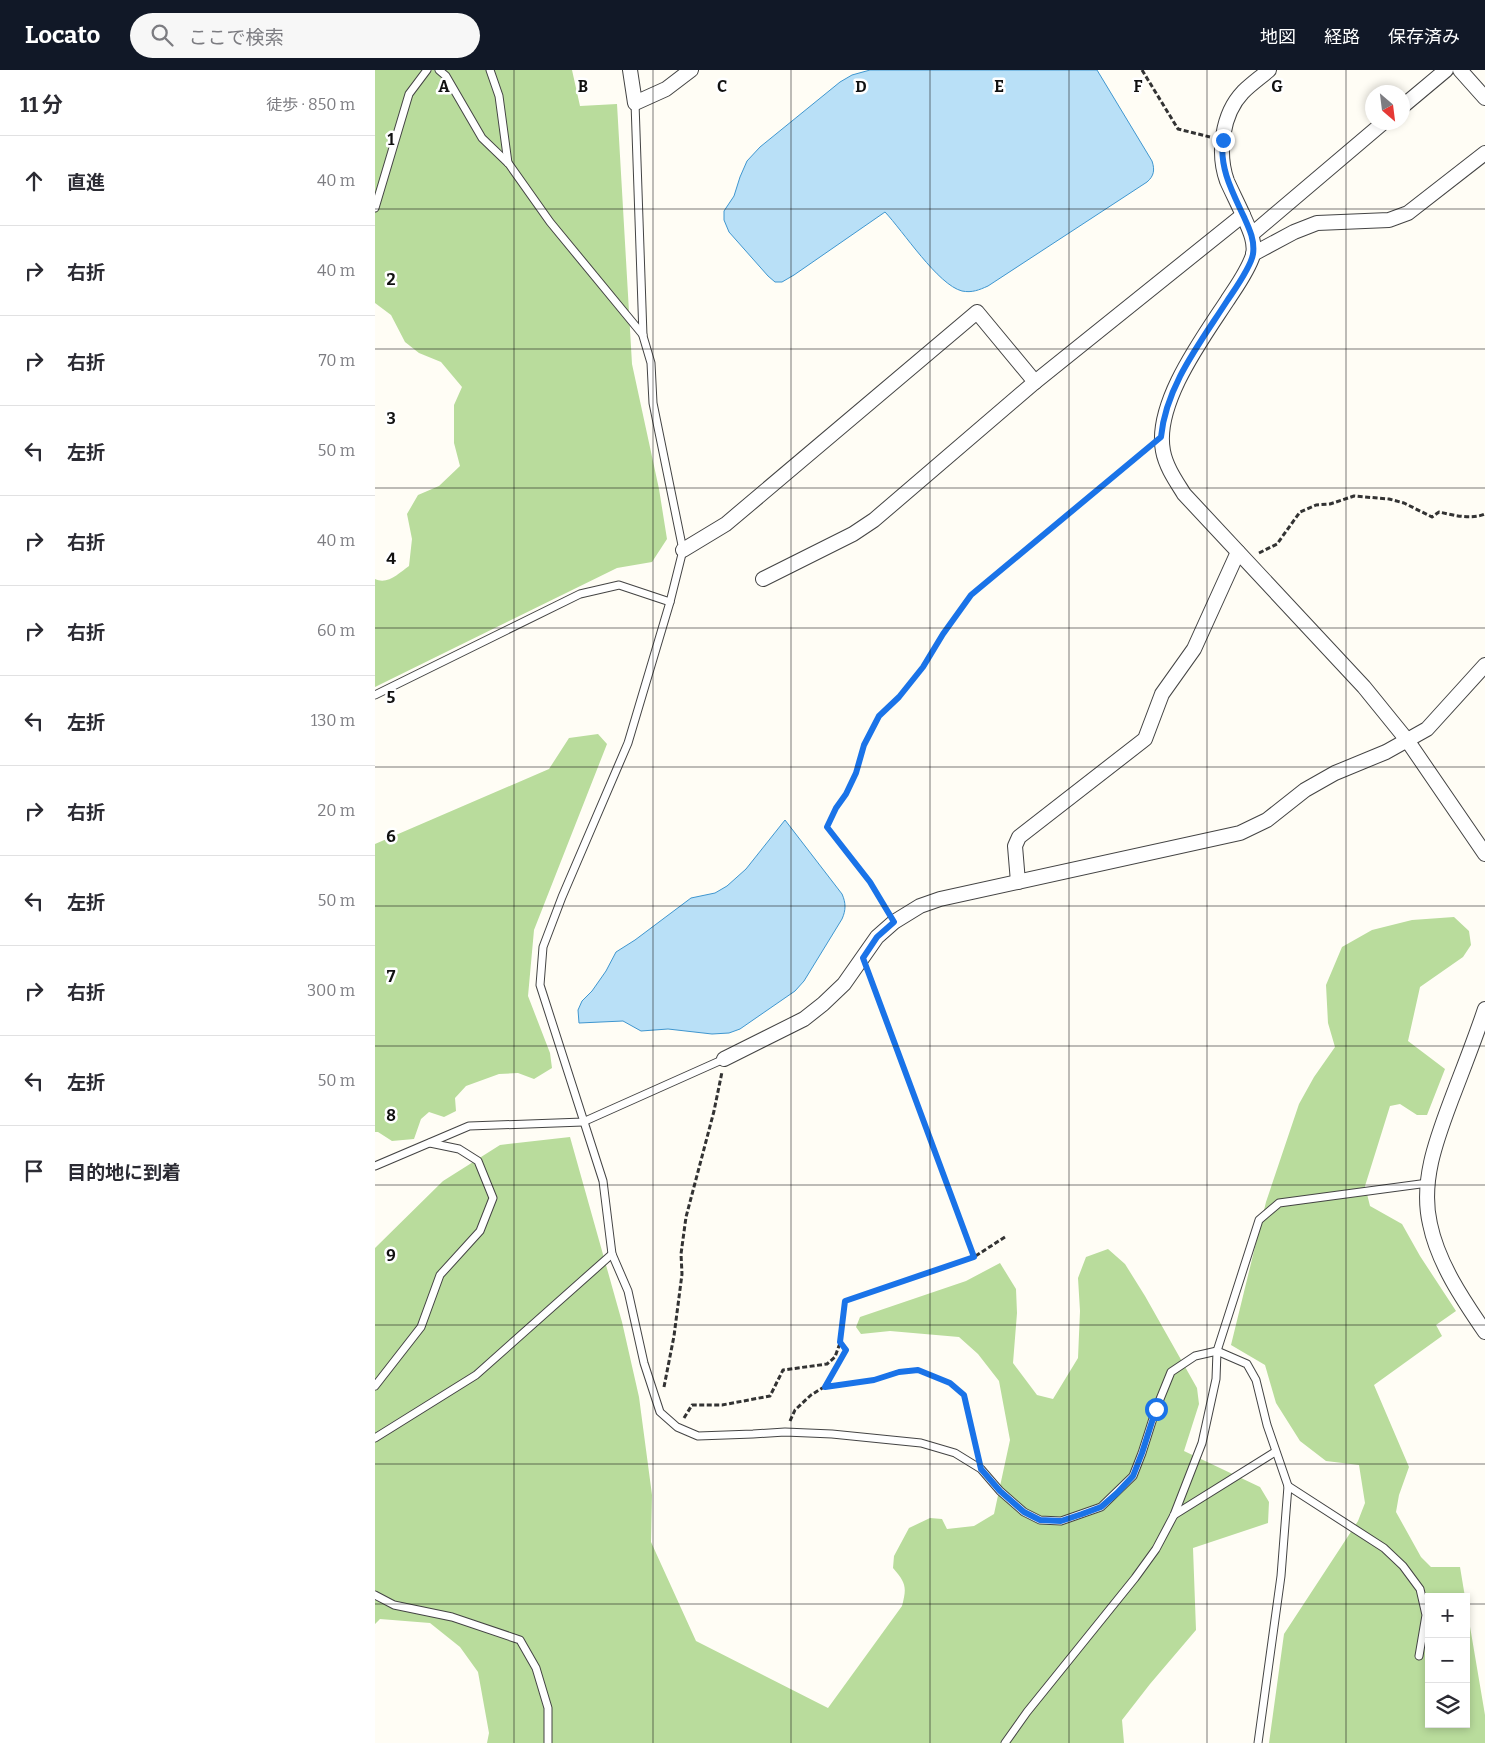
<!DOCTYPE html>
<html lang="ja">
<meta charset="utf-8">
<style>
:root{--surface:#fff;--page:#f7f7f7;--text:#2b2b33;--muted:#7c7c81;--line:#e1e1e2;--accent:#111827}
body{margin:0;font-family:Bitter,"Noto Sans JP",serif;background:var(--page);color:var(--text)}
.controls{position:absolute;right:15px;bottom:15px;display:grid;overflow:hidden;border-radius:0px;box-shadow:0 2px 8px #0003}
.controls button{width:45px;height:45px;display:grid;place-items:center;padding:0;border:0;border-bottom:1px solid var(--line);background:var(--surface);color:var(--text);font:25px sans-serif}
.compass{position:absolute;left:990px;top:15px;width:45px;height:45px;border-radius:50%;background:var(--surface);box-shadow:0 2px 8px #0003;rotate:152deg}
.stop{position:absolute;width:15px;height:15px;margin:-11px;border:4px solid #1a73e8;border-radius:50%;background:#fff}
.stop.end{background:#1a73e8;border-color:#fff;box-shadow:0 1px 5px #0008}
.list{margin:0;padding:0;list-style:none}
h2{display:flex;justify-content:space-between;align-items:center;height:65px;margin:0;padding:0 20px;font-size:21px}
h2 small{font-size:16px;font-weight:400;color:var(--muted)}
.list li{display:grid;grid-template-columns:32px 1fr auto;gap:15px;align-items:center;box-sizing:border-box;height:90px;padding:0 20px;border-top:1px solid var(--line)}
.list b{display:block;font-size:19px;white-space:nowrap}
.list em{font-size:16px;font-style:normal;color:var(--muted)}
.icon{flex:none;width:28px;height:28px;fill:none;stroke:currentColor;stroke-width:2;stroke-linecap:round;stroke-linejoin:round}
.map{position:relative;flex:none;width:1110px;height:1673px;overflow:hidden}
header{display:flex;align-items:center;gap:30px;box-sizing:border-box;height:70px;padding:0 25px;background:var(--accent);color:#fff}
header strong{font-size:24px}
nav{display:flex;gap:28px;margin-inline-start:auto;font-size:18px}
.search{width:350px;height:45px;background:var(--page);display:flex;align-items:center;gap:12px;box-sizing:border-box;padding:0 18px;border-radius:28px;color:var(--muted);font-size:19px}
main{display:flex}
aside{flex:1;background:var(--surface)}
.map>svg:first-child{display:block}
</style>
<header>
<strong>Locato</strong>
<div class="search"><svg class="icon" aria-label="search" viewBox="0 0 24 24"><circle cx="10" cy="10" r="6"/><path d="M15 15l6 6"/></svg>ここで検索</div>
<nav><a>地図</a><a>経路</a><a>保存済み</a></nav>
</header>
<main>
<aside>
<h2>11 分<small>徒歩 · 850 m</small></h2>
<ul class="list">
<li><svg class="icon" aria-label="ahead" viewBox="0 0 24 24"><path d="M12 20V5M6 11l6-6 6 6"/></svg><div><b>直進</b></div><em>40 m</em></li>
<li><svg class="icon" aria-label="right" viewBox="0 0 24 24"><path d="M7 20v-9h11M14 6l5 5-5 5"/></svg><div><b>右折</b></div><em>40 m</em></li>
<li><svg class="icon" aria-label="right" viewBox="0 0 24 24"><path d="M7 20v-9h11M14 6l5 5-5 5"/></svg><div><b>右折</b></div><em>70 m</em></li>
<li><svg class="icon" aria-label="left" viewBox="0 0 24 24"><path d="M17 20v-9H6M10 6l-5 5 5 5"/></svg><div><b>左折</b></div><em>50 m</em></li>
<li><svg class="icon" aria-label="right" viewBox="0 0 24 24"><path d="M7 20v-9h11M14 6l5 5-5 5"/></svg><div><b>右折</b></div><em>40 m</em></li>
<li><svg class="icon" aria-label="right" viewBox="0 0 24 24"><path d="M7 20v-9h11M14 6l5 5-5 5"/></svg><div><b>右折</b></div><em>60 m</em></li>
<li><svg class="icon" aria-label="left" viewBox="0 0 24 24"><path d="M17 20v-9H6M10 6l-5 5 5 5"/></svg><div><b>左折</b></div><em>130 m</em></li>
<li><svg class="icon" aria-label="right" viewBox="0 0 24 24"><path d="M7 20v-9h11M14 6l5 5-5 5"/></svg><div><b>右折</b></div><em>20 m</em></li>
<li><svg class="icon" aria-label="left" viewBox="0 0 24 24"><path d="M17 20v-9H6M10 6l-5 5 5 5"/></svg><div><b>左折</b></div><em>50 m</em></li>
<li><svg class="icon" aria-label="right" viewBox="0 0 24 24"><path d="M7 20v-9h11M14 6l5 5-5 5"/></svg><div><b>右折</b></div><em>300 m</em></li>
<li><svg class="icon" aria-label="left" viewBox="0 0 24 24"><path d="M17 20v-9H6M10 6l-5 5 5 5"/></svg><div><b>左折</b></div><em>50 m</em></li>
<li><svg class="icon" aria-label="arrive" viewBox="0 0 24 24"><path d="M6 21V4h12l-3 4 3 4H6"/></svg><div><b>目的地に到着</b></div></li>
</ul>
</aside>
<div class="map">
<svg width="1110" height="1673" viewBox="0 0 1110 1673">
<rect width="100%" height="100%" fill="#fffdf5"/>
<g fill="#b9dc9c">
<path d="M 0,0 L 197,0 L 205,36 L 242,34 L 257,294 L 284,419 L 292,469 L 277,492 L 242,498 L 0,617 L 0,509 C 13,515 24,503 34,496 L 37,469 L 32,444 L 43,425 L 64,416 L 85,396 L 79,373 L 79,335 L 87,317 L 66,292 L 44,283 L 30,272 L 16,245 L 0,233 Z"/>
<path d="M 223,664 L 232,674 L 159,860 L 153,926 L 175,983 L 177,998 L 159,1009 L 143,1003 L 124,1004 L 91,1016 L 80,1028 L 81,1041 L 69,1047 L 54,1042 L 46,1049 L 39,1069 L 17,1071 L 3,1062 L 0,1062 L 0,774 L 174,699 L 194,668 Z"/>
<path d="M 1079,847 L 1094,861 L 1096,875 L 1088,887 L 1045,917 L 1033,971 L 1070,999 L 1052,1045 L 1042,1045 L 1025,1034 L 1015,1036 L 990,1116 L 995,1136 L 1027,1154 L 1045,1186 L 1081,1241 L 1061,1255 L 1067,1266 L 999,1315 L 1034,1397 L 1024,1425 L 1021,1442 L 1046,1487 L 1056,1497 L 1085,1497 L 1090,1527 L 1054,1527 L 1054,1654 L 1091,1654 L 1091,1533 L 1110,1645 L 1110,1673 L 894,1673 L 909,1564 L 983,1451 L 990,1433 L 984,1395 L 951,1391 L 925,1371 L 901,1333 L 890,1295 L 856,1275 L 891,1132 L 924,1034 L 939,1007 L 960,977 L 953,953 L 951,915 L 967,877 L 997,860 L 1037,850 Z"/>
<path d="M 195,1067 L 247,1252 L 264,1327 L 277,1425 L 276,1472 L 321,1571 L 453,1638 L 527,1536 C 532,1517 531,1513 518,1498 L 519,1486 L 534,1458 L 555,1448 L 567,1449 L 572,1459 L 599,1456 L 619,1444 L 635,1370 L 624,1311 L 603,1284 L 584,1267 L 515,1261 L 486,1264 L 481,1257 L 485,1247 L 591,1211 L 625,1193 L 641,1219 L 642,1243 L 638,1293 L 662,1325 L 678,1329 L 703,1288 L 705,1241 L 703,1208 L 711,1187 L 733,1179 L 750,1194 L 770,1226 L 822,1318 L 824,1334 L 809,1381 L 885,1417 L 894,1432 L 893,1453 L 818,1478 L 821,1560 L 775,1614 L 747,1650 L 749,1673 L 112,1673 L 114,1663 L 103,1602 L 85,1577 L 55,1553 L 5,1549 L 0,1554 L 0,1178 L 68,1111 L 125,1075 Z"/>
</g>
<g fill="#b9e0f7" stroke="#3f96cf">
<path d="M 495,0 L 722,0 L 777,91 C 780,100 779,106 772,112 L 613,216 C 604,220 597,223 587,221 C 563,215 528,161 510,142 L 419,205 L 407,212 L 400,212 L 393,206 L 354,162 L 349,150 L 349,141 L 359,126 L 365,107 L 372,91 L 385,77 L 465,12 L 477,5 Z"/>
<path d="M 410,750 L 467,824 C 471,833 471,840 467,849 L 429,911 L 420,921 L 365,959 L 354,963 L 337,964 L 293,959 L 266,961 L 248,951 L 204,953 L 203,940 L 207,931 L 217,921 L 231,901 L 241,882 L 260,870 L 316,828 L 340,823 L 352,816 L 371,799 Z"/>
</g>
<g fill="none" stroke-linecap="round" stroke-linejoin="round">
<defs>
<g id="service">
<path d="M 64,0 L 71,6 L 107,68 L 134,94 L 175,152 L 268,265"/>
<path d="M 115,0 L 124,26 L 133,93"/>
<path d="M 260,33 L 268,266 L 276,293 L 278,333 L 308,480 L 295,532 L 253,673 L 187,827 L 168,877 L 165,915 L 228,1111 L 237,1184 L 253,1221 L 269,1293 L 285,1342 L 302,1357 L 323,1366 L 378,1364 L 410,1362 L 457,1364 L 546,1373 L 580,1383 L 606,1399 L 625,1421 L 649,1442 L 665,1450 L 686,1451 L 726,1437 L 758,1406 L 767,1383 L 781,1339 L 796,1302 L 820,1286 L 842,1281 L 872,1294 L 881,1310 L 892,1355 L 913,1416 L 906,1506 L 883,1673"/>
<path d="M 0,138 L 34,24 L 52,0"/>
<path d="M 0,625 L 205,524 L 244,515 L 295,532"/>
<path d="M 0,1096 L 94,1056 L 208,1052 L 349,989"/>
<path d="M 0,1316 L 46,1257 L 65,1205 L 105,1161 L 118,1128 L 103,1091 L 84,1079 L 55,1073"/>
<path d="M 0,1368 L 101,1305 L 237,1184"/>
<path d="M 913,1416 L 1009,1478 L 1028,1496 L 1045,1519 L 1051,1545 L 1044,1586"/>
<path d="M 799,1445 L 900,1382"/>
<path d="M 0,1525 L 19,1535 L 77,1547 L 145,1570 L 161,1598 L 173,1638 L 173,1673"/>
<path d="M 630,1673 L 652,1642 L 760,1508 L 781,1479 L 799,1445 L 827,1373 L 841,1309 L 842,1281 L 884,1150 L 904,1133 L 1053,1113"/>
</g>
<g id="minor">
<path d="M 255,0 L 260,33 L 291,19 L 316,0"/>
<path d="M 894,0 C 886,7 876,14 868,22 C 847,44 842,83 852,111 C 857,122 863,134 868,145 C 873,157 881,171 878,185 C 873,201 861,217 852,231 C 827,269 779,334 788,381 C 791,397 801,411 809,424 L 989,617 L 1032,670 L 1110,784"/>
<path d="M 1085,0 L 1110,28"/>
<path d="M 1028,36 L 1071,0"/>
<path d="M 877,164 L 1009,52"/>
<path d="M 878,184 L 919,162 L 942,153 L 1014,150 L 1033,143 L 1110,83"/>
<path d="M 308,480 L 351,454 L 602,242 L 660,312"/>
<path d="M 388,509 L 478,464 L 499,450 L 660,312 L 868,145"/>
<path d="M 643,812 L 640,776 L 644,767 L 770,669 L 787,624 L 819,579 L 863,482"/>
<path d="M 1110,939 C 1100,969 1088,999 1077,1028 C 1062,1068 1045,1111 1055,1154 C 1063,1193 1088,1230 1110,1262"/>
<path d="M 349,989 L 429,949 L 448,934 L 469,914 L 502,867 L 519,852 L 545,836 L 565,829 L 865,763 L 892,750 L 930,720 L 960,703 L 1011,682 L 1052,659 L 1110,595"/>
</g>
</defs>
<use href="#service" stroke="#444" stroke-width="9"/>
<use href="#minor" stroke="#444" stroke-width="16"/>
<g stroke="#333" stroke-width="3" stroke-dasharray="5 2.5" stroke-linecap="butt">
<path d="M 767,0 L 803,59 L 835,67"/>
<path d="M 884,483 L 902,474 L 925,442 L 941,435 L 955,434 L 979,426 L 1014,429 L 1029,433 L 1057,447 L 1064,442 C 1078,445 1096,450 1110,444"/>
<path d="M 512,840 L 495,812 L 452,757 L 461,738 L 471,724 L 481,703 L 489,675 L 504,646 L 524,627 L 548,597 L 568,564 L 596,525 L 774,378"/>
<path d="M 494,902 L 599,1187"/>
<path d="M 289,1317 L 299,1266 L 307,1204 L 306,1184 L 311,1147 L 339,1041 L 347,1002"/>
<path d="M 449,1317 L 471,1280 L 465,1272 L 470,1231 L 599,1187 L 630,1167"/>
<path d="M 309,1348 L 317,1335 L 347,1335 L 395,1326 L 408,1300 L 452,1294 L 460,1287 L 465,1273"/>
<path d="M 415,1351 L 420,1340 L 436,1325 L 449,1317 L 499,1310 L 524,1301 L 543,1300 L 575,1313 L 589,1325 L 603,1384"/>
</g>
<use href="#service" stroke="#fff" stroke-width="7"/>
<use href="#minor" stroke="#fff" stroke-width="14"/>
</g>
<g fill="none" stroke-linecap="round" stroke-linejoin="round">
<path stroke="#1a73e8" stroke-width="6" d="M 781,1339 L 767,1383 L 758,1406 L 742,1423 L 726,1437 L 707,1444 L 686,1451 L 665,1450 L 649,1442 L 625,1421 L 606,1399 L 589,1325 L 575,1313 L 543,1300 L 524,1302 L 499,1310 L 450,1317 L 471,1280 L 465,1272 L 470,1231 L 599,1187 L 488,888 L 502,867 L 519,852 L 495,812 L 452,757 L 461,738 L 471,724 L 481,703 L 489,675 L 504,646 L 524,627 L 548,597 L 568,564 L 596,525 L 786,367 C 791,316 825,273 852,231 C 860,219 876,197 878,184 C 880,170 874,158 869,147 C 858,123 844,98 848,70"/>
</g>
<path fill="none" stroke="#111" stroke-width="1" stroke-opacity="0.55" d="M 139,0 L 139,1673M 278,0 L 278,1673M 416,0 L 416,1673M 555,0 L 555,1673M 694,0 L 694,1673M 832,0 L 832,1673M 971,0 L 971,1673M 0,139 L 1110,139M 0,279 L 1110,279M 0,418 L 1110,418M 0,558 L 1110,558M 0,697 L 1110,697M 0,836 L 1110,836M 0,976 L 1110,976M 0,1115 L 1110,1115M 0,1255 L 1110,1255M 0,1394 L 1110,1394M 0,1534 L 1054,1534M 1091,1534 L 1110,1534"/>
<g font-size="16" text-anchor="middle" font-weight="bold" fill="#111" stroke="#fff" stroke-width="5" stroke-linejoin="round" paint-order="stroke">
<text x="69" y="22">A</text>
<text x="208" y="22">B</text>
<text x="347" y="22">C</text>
<text x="486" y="22">D</text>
<text x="624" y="22">E</text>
<text x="763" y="22">F</text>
<text x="902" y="22">G</text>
<text x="16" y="75">1</text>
<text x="16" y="215">2</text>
<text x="16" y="354">3</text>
<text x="16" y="494">4</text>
<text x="16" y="633">5</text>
<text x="16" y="772">6</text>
<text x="16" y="912">7</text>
<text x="16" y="1051">8</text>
<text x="16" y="1191">9</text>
</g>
</svg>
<div class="controls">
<button>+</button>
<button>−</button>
<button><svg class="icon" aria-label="layers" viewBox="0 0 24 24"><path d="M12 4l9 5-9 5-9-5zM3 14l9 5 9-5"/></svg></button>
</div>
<svg class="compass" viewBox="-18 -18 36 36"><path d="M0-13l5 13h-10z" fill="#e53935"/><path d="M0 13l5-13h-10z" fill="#7c7c81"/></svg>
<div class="stop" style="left:781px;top:1339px"></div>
<div class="stop end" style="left:848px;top:70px"></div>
</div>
</main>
